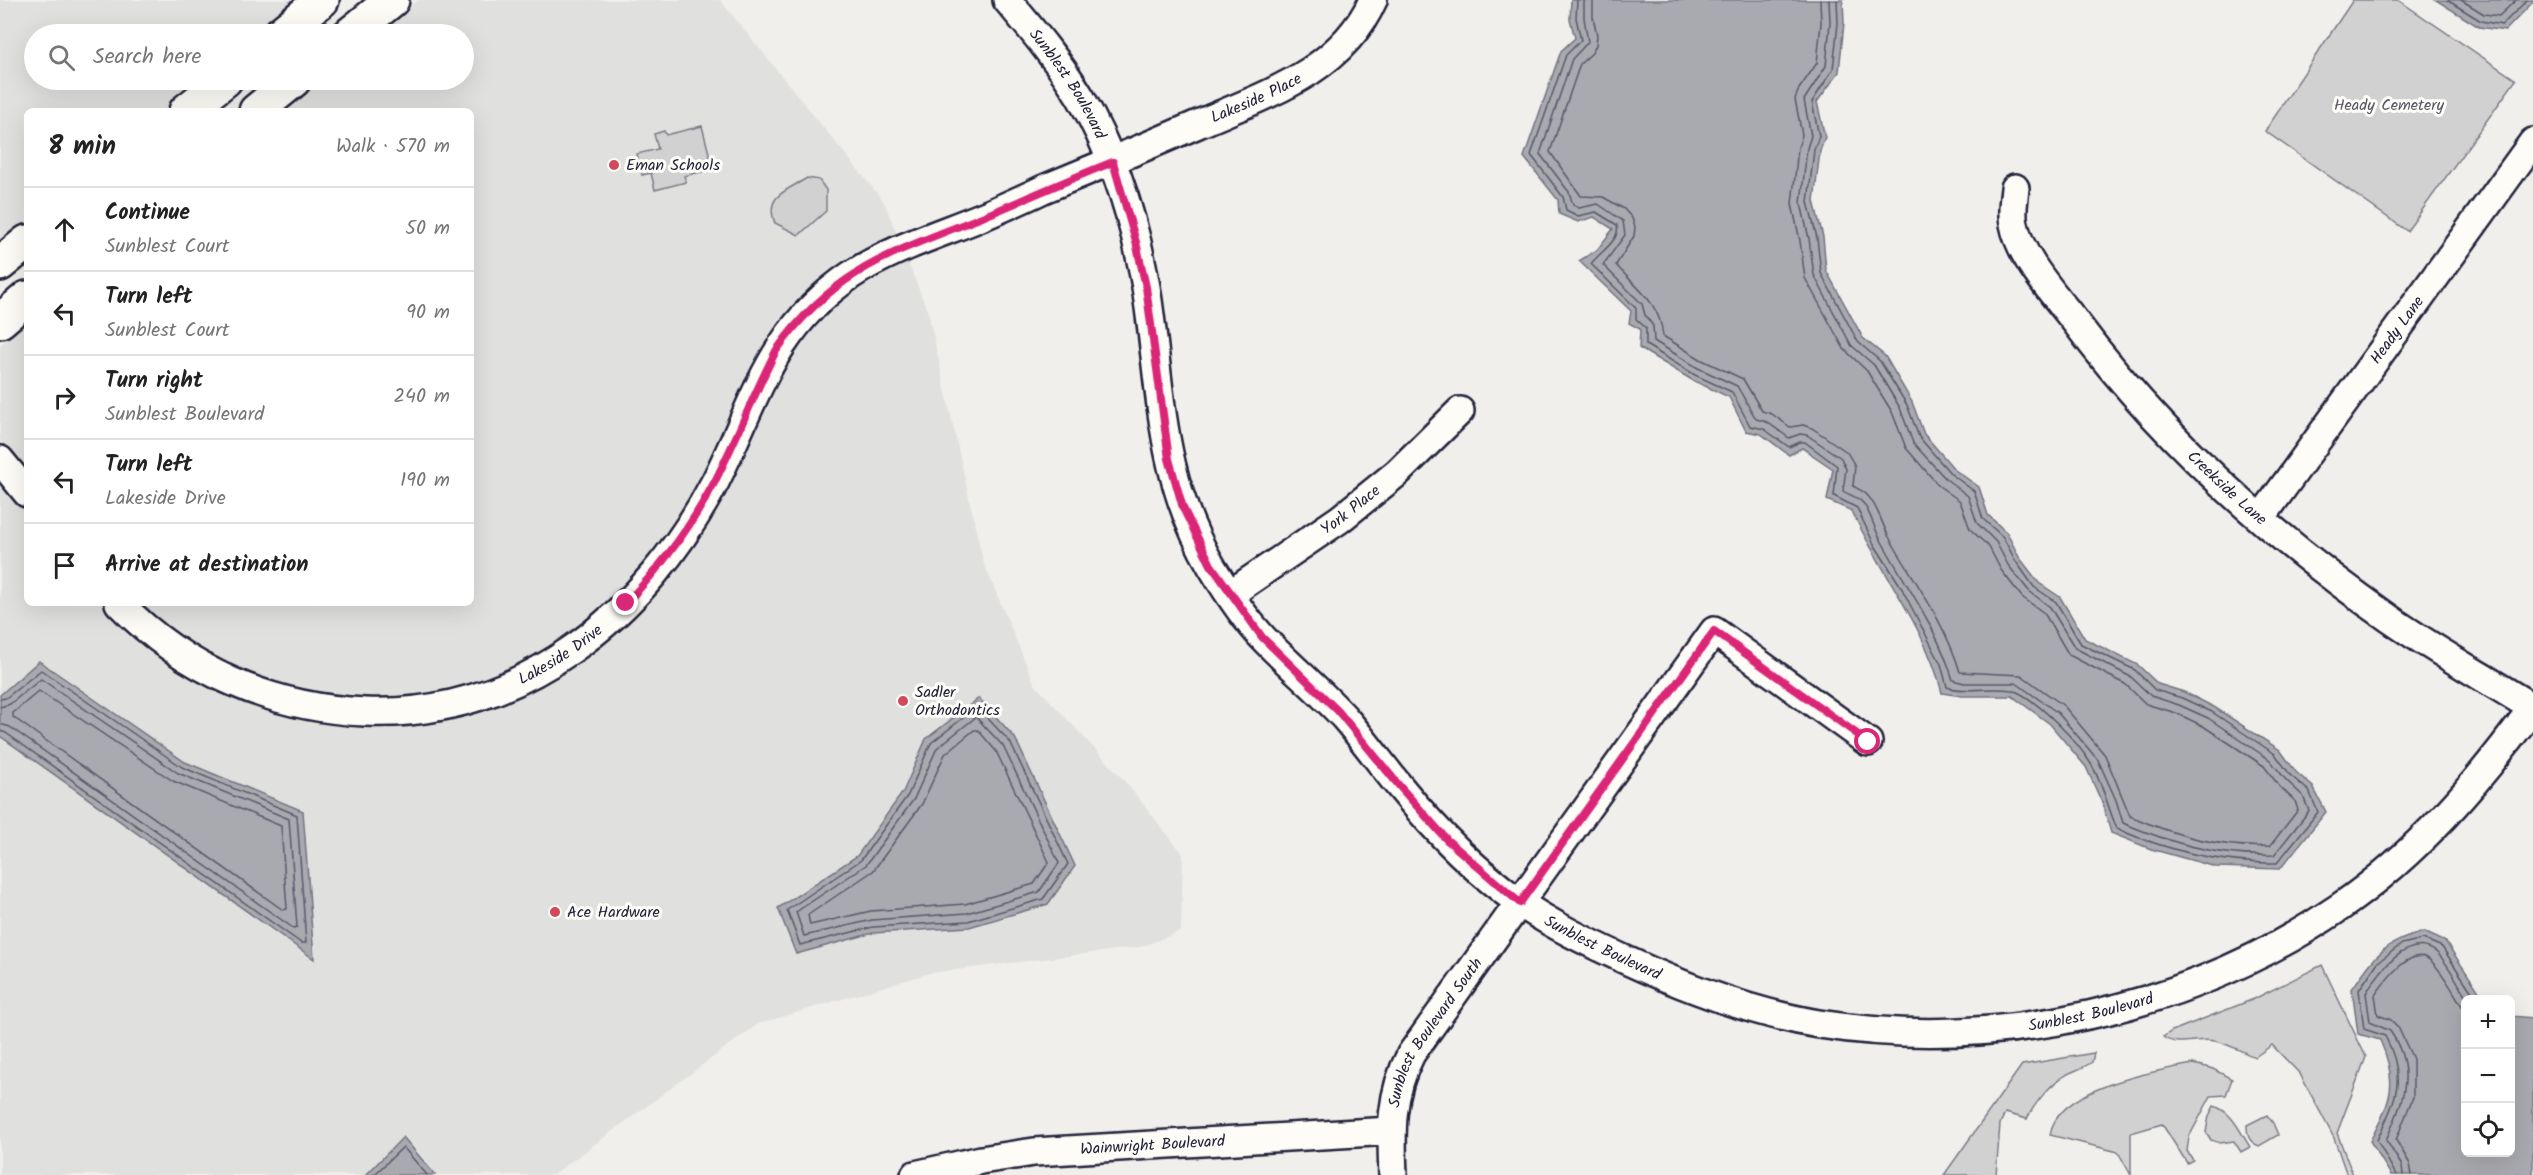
<!DOCTYPE html>
<meta charset="utf-8">
<style>
:root{--surface:#fff;--page:#f2f2f2;--text:#222;--muted:#767676;--line:#e0e0e0}
body{margin:0;font-family:Kalam,sans-serif;background:var(--page);color:var(--text)}
.controls{position:absolute;right:18px;bottom:18px;display:grid;overflow:hidden;border-radius:9px;box-shadow:0 6px 24px #0002}
.controls button{width:54px;height:54px;display:grid;place-items:center;padding:0;border:0;border-bottom:2px solid var(--line);background:var(--surface);color:var(--text);font:30px sans-serif}
.stop{position:absolute;width:18px;height:18px;margin:-14px;border:4px solid #db2777;border-radius:50%;background:#fff}
.stop.end{background:#db2777;border-color:#fff;box-shadow:0 2px 6px #0008}
.list{margin:0;padding:0;list-style:none}
h2{display:flex;justify-content:space-between;align-items:center;height:78px;margin:0;padding:0 24px;font-size:26px}
h2 small{font-size:20px;font-weight:400;color:var(--muted)}
.list li{display:grid;grid-template-columns:39px 1fr auto;gap:18px;align-items:center;box-sizing:border-box;height:84px;padding:0 24px;border-top:2px solid var(--line)}
.list b{display:block;font-size:22px;white-space:nowrap}
.list p{margin:0;font-size:20px;white-space:nowrap;color:var(--muted)}
.list em{font-size:20px;font-style:normal;color:var(--muted)}
.icon{flex:none;width:33px;height:33px;fill:none;stroke:currentColor;stroke-width:2;stroke-linecap:round;stroke-linejoin:round}
.map{position:relative;flex:none;width:2533px;height:1175px;overflow:hidden}
.search{position:absolute;background:var(--surface);box-shadow:0 6px 24px #0002;left:24px;top:24px;width:450px;height:66px;display:flex;align-items:center;gap:15px;box-sizing:border-box;padding:0 21px;border-radius:33px;color:var(--muted);font-size:22px}
.panel{position:absolute;background:var(--surface);box-shadow:0 6px 24px #0002;left:24px;top:108px;width:450px;height:498px;border-radius:9px}
.map>svg:first-child{display:block}
</style>
<div class="map">
<svg width="2533" height="1175" viewBox="0 0 2533 1175">
<rect width="100%" height="100%" fill="#f0efec"/>
<filter id="ink" filterUnits="userSpaceOnUse"><feTurbulence type="fractalNoise" baseFrequency=".0167" numOctaves="2"/><feDisplacementMap in="SourceGraphic" scale="12" xChannelSelector="R" yChannelSelector="G"/><feConvolveMatrix kernelMatrix="1 2 1 2 8 2 1 2 1" color-interpolation-filters="sRGB"/></filter>
<g filter="url(#ink)">
<g fill="#e0e0df">
<path d="M 0,0 L 311,0 L 269,34 L 34,34 L 34,80 L 213,80 L 175,111 L 27,111 L 27,232 L 0,254 Z"/>
<path d="M 418,0 L 720,0 L 884,202 L 928,312 L 983,561 L 1035,685 L 1123,779 L 1183,854 L 1181,931 L 1141,947 L 930,973 L 758,1024 L 553,1175 L 0,1175 L 0,345 L 27,322 L 27,603 L 471,603 L 471,111 L 281,111 L 320,80 L 464,80 L 464,34 L 376,34 Z"/>
</g>
<g fill="#d2d1d1" stroke="#7a7a86" stroke-width="1.5">
<path d="M 2353,0 L 2398,0 L 2516,80 L 2407,231 L 2265,131 Z"/>
<path d="M 702,126 L 713,169 L 684,176 L 686,182 L 655,190 L 651,173 L 642,175 L 637,154 L 658,149 L 654,134 L 664,131 L 666,135 Z"/>
<path d="M 807,178 L 819,180 L 826,190 L 826,211 L 799,235 L 775,223 C 764,196 786,191 807,178 Z"/>
<path d="M 2322,965 L 2366,1057 L 2337,1133 L 2353,1175 L 2347,1175 L 2334,1138 L 2300,1074 L 2272,1045 L 2255,1057 C 2242,1052 2229,1044 2215,1041 C 2198,1037 2178,1048 2163,1037 L 2172,1031 L 2254,999 Z"/>
<path d="M 2094,1053 L 2092,1062 C 2082,1069 2075,1070 2066,1075 C 2051,1083 2034,1104 2027,1119 L 2005,1113 L 2000,1124 L 1996,1175 L 1944,1175 L 2022,1065 Z"/>
<path d="M 2193,1064 L 2211,1068 L 2232,1079 L 2226,1095 L 2211,1096 L 2189,1137 L 2187,1151 L 2193,1160 L 2187,1163 L 2162,1124 L 2131,1133 L 2131,1175 L 2118,1152 L 2050,1135 C 2056,1088 2155,1071 2193,1064 Z"/>
<path d="M 2214,1106 C 2233,1112 2240,1132 2250,1147 L 2241,1152 L 2234,1141 L 2220,1143 L 2211,1140 L 2206,1132 L 2209,1116 Z"/>
<path d="M 2267,1115 L 2273,1123 L 2278,1135 L 2259,1146 C 2249,1142 2247,1136 2247,1125 Z"/>
</g>
<g fill="#a9a9b0" stroke="#737381" stroke-width="1.5">
<path d="M 1571,0 L 1843,0 L 1844,23 L 1839,72 L 1817,102 L 1825,137 L 1820,151 L 1814,201 L 1823,237 L 1826,270 L 1863,338 L 1885,356 L 1912,402 L 1924,434 L 1955,470 L 1979,487 L 1988,515 L 2007,533 L 2019,557 L 2039,583 L 2060,597 L 2085,639 L 2138,665 L 2158,684 L 2184,692 L 2214,707 L 2280,750 L 2296,772 L 2313,787 L 2326,812 L 2280,869 L 2216,867 L 2151,849 L 2111,833 L 2103,805 L 2086,767 L 2050,724 L 2012,696 L 1962,696 L 1942,693 C 1926,627 1880,572 1852,511 L 1827,500 L 1833,469 L 1802,448 L 1789,455 L 1761,434 L 1746,431 L 1729,397 L 1692,380 L 1639,348 L 1640,329 L 1629,323 L 1631,311 L 1579,261 L 1597,250 L 1613,229 L 1594,217 L 1578,222 L 1559,214 L 1558,200 L 1524,157 L 1561,51 L 1575,38 L 1570,19 Z"/>
<path d="M 2436,0 L 2533,0 L 2533,2 L 2505,31 L 2479,27 Z"/>
<path d="M 39,661 L 185,762 L 303,811 L 314,959 L 0,736 L 0,695 Z"/>
<path d="M 979,698 L 1015,738 L 1075,866 L 1048,904 L 969,927 L 873,933 L 796,954 L 778,908 L 857,856 L 903,792 L 926,739 Z"/>
<path d="M 2424,932 L 2446,942 L 2484,999 L 2466,1000 L 2466,1152 L 2510,1152 L 2511,1016 L 2533,1018 L 2533,1175 L 2391,1175 L 2370,1141 C 2391,1101 2399,1083 2380,1040 L 2358,1034 L 2352,989 C 2375,956 2383,942 2424,932 Z"/>
<path d="M 403,1137 L 435,1175 L 366,1175 Z"/>
</g>
<g fill="none" stroke-linecap="round" stroke-linejoin="round">
<g stroke="#58586a" stroke-width="1.5">
<path d="M 1577,0 L 1576,18 L 1581,40 L 1566,55 L 1531,155 L 1563,197 L 1566,210 L 1578,216 L 1596,212 L 1617,225 C 1621,241 1598,253 1591,264 L 1636,308 L 1636,319 L 1646,328 L 1646,345 L 1695,375 L 1732,392 L 1750,426 L 1764,429 L 1789,447 L 1800,442 L 1805,442 L 1837,466 L 1834,496 L 1857,508 L 1874,544 L 1900,585 L 1941,664 L 1947,687 C 1967,694 2000,685 2015,691 C 2039,701 2078,742 2091,764 C 2103,784 2108,808 2117,829 C 2169,851 2221,864 2277,863 L 2318,812 L 2309,791 L 2291,776 L 2275,754 L 2212,712 L 2182,698 L 2155,690 L 2135,670 L 2081,644 L 2056,602 L 2034,587 L 2015,560 L 2003,537 L 1983,519 L 1974,491 L 1951,474 L 1919,437 L 1907,405 L 1880,361 L 1858,342 L 1821,273 L 1817,238 L 1808,202 L 1814,150 L 1819,136 L 1812,102 L 1833,69 L 1838,23 L 1837,0"/>
<path d="M 1584,0 L 1584,18 L 1588,42 L 1572,59 L 1540,154 L 1569,192 L 1573,205 L 1579,208 L 1598,204 L 1623,221 L 1625,235 L 1603,265 L 1642,304 L 1645,315 L 1653,326 L 1654,341 L 1698,368 L 1737,386 L 1756,419 L 1767,422 L 1789,438 L 1800,434 L 1807,435 L 1841,458 L 1846,469 L 1843,491 C 1849,495 1858,497 1863,503 C 1871,513 1874,529 1881,540 C 1906,586 1938,629 1953,680 L 1964,683 L 2016,683 L 2058,713 L 2098,760 L 2116,800 L 2123,823 C 2170,843 2222,858 2274,855 L 2309,811 L 2303,796 L 2286,780 L 2270,760 L 2208,718 L 2179,705 L 2151,696 L 2131,677 L 2075,648 L 2050,607 L 2029,591 L 2008,565 L 1996,542 L 1977,523 L 1968,496 L 1946,479 L 1913,443 L 1900,408 L 1874,365 L 1851,345 L 1814,275 L 1809,239 L 1801,203 L 1807,148 L 1811,136 L 1804,100 L 1826,66 L 1830,23 L 1829,0"/>
<path d="M 1593,0 L 1593,17 L 1597,35 L 1596,45 L 1592,53 L 1580,64 L 1550,152 L 1581,196 L 1603,197 L 1624,209 L 1632,218 L 1635,227 L 1634,236 L 1616,265 C 1637,289 1660,302 1663,336 L 1702,360 L 1743,379 L 1762,411 L 1772,414 L 1790,427 L 1803,425 L 1812,428 L 1847,452 L 1855,466 L 1853,486 C 1858,489 1864,491 1868,496 C 1878,507 1882,524 1889,537 C 1914,581 1946,624 1960,672 L 2021,675 L 2064,706 L 2105,755 L 2130,816 C 2174,835 2222,849 2270,846 L 2298,810 L 2295,801 L 2279,786 L 2264,766 L 2203,726 L 2176,713 L 2146,704 L 2125,684 L 2069,655 L 2044,613 L 2022,597 L 2001,570 L 1989,547 L 1970,529 L 1960,501 L 1939,486 L 1906,448 L 1892,412 L 1867,371 L 1844,349 L 1805,278 L 1800,241 L 1792,204 L 1798,148 L 1802,135 L 1795,99 L 1799,89 L 1817,63 L 1821,23 L 1820,0"/>
<path d="M 2447,0 L 2481,21 L 2502,25 L 2527,0"/>
<path d="M 2461,0 L 2484,14 L 2499,16 L 2516,0"/>
<path d="M 39,691 L 173,781 L 281,826 L 287,909 L 283,910 L 13,717 L 13,713 Z"/>
<path d="M 0,699 L 6,698 L 41,670 L 182,767 L 297,815 L 306,943 L 301,943 L 6,733 L 0,731"/>
<path d="M 0,707 L 10,704 L 41,679 L 178,773 L 289,819 L 297,927 L 293,928 L 10,727 L 0,724"/>
<path d="M 977,707 L 1010,742 L 1068,864 L 1043,899 L 968,921 L 873,927 L 800,945 L 787,910 L 861,860 L 908,795 L 931,743 Z"/>
<path d="M 976,717 L 1003,746 L 1059,863 L 1039,892 L 967,913 L 872,920 L 804,936 L 796,912 L 866,865 L 914,799 L 937,748 Z"/>
<path d="M 974,730 L 978,730 L 996,751 L 1049,862 L 1034,884 L 965,904 L 871,911 L 810,925 L 808,915 L 873,871 L 922,804 L 945,754 Z"/>
<path d="M 374,1175 L 403,1147 L 427,1175"/>
<path d="M 2396,1175 L 2377,1140 C 2395,1100 2408,1079 2385,1036 L 2364,1029 L 2359,990 L 2378,962 L 2402,944 L 2423,939 L 2442,947 L 2477,1000"/>
<path d="M 2403,1175 L 2402,1166 L 2386,1140 C 2403,1102 2417,1070 2390,1031 L 2370,1022 L 2366,993 C 2379,972 2408,932 2436,952 C 2447,961 2460,987 2468,1000"/>
<path d="M 2412,1175 L 2410,1164 L 2396,1140 L 2413,1097 L 2413,1059 L 2398,1027 L 2391,1020 L 2378,1015 L 2375,995 C 2385,981 2413,942 2432,962 C 2446,976 2455,996 2466,1012"/>
</g>
<defs>
<g id="minor">
<path id="s1" d="M 1007,0 C 1033,31 1060,63 1081,98 C 1114,155 1135,222 1146,287 C 1162,388 1158,476 1212,567 C 1227,592 1244,618 1264,639 C 1290,666 1319,690 1344,717 C 1364,740 1381,764 1400,787 C 1435,830 1475,871 1520,903 C 1553,926 1592,944 1628,961 C 1689,989 1753,1013 1819,1024 C 1998,1052 2190,1010 2340,907 C 2418,853 2478,783 2533,707"/>
<path id="s2" d="M 2015,188 C 2014,200 2011,212 2014,224 C 2020,257 2053,293 2074,320 C 2160,436 2271,536 2390,619 C 2436,651 2485,678 2533,708"/>
<path d="M 0,460 L 27,493"/>
<path id="s3" d="M 2261,518 L 2533,142"/>
<path id="s4" d="M 1230,594 L 1340,519 L 1397,473 L 1460,411"/>
<path id="s5" d="M 119,603 C 185,671 272,708 365,712 C 520,718 646,615 715,482 C 756,401 770,330 851,275 C 891,249 937,235 981,217 C 1003,208 1024,198 1046,188 C 1097,167 1148,146 1198,124 C 1265,95 1341,72 1373,0"/>
<path id="s6" d="M 915,1175 L 981,1160 L 1034,1152 L 1391,1131"/>
<path id="s7" d="M 1393,1175 C 1391,1132 1390,1094 1411,1054 L 1714,631 L 1868,742"/>
</g>
<g id="major">
<path d="M 280,34 L 322,0"/>
<path d="M 350,34 L 392,0"/>
<path d="M 186,111 L 225,80"/>
<path d="M 256,111 L 294,80"/>
<path d="M 0,264 L 27,242"/>
<path d="M 0,321 L 27,298"/>
</g>
</defs>
<use href="#minor" stroke="#22223b" stroke-width="32"/>
<use href="#major" stroke="#22223b" stroke-width="38"/>
<use href="#minor" stroke="#fdfcf7" stroke-width="27"/>
<use href="#major" stroke="#fdfcf7" stroke-width="33"/>
</g>
</g>
<g fill="none" stroke-linecap="round" stroke-linejoin="round" filter="url(#ink)">
<path stroke="#db2777" stroke-width="8" d="M 626,603 C 660,568 690,528 713,485 C 736,441 753,395 776,351 C 833,269 895,252 982,217 C 1026,199 1069,179 1113,162 L 1136,242 L 1146,287 L 1169,459 L 1183,508 L 1211,565 L 1262,637 L 1338,711 L 1401,788 L 1447,840 L 1520,903 L 1714,631 L 1868,742"/>
</g>
<g fill="#d1495b" stroke="#fdfcf7" stroke-width="2">
<circle cx="614" cy="165" r="6"/>
<circle cx="903" cy="701" r="6"/>
<circle cx="555" cy="912" r="6"/>
</g>
<g text-anchor="middle" dominant-baseline="central" stroke-width="6" stroke-linejoin="round" paint-order="stroke">
<g font-size="16" fill="#22223b" stroke="#fdfcf7">
<text stroke="none"><textPath href="#s1" startOffset="104">Sunblest Boulevard</textPath></text>
<text stroke="none"><textPath href="#s5" startOffset="1412">Lakeside Place</textPath></text>
<text stroke="none"><textPath href="#s3" startOffset="232">Heady Lane</textPath></text>
<text stroke="none"><textPath href="#s2" startOffset="378">Creekside Lane</textPath></text>
<text stroke="none"><textPath href="#s4" startOffset="147">York Place</textPath></text>
<text stroke="none"><textPath href="#s5" startOffset="483">Lakeside Drive</textPath></text>
<text stroke="none"><textPath href="#s1" startOffset="1166">Sunblest Boulevard</textPath></text>
<text stroke="none"><textPath href="#s1" startOffset="1670">Sunblest Boulevard</textPath></text>
<text stroke="none"><textPath href="#s7" startOffset="154">Sunblest Boulevard South</textPath></text>
<text stroke="none"><textPath href="#s6" startOffset="240">Wainwright Boulevard</textPath></text>
</g>
<g font-size="16" fill="#575768" stroke="#fdfcf7">
<text x="2389" y="105">Heady Cemetery</text>
</g>
<g font-size="16" fill="#22223b" stroke="#fdfcf7" text-anchor="start">
<text x="626" y="165">Eman Schools</text>
<text x="915" y="692">Sadler<tspan x="915" dy="18">Orthodontics</tspan></text>
<text x="567" y="912">Ace Hardware</text>
</g>
</g>
</svg>
<div class="controls">
<button>+</button>
<button>−</button>
<button><svg class="icon" aria-label="locate" viewBox="0 0 24 24"><circle cx="12" cy="12" r="6"/><path d="M12 2v4M12 18v4M2 12h4M18 12h4"/></svg></button>
</div>
<div class="stop" style="left:1868px;top:742px"></div>
<div class="stop end" style="left:626px;top:603px"></div>
<div class="search"><svg class="icon" aria-label="search" viewBox="0 0 24 24"><circle cx="10" cy="10" r="6"/><path d="M15 15l6 6"/></svg>Search here</div>
<section class="panel">
<h2>8 min<small>Walk · 570 m</small></h2>
<ul class="list">
<li><svg class="icon" aria-label="ahead" viewBox="0 0 24 24"><path d="M12 20V5M6 11l6-6 6 6"/></svg><div><b>Continue</b><p>Sunblest Court</p></div><em>50 m</em></li>
<li><svg class="icon" aria-label="left" viewBox="0 0 24 24"><path d="M17 20v-9H6M10 6l-5 5 5 5"/></svg><div><b>Turn left</b><p>Sunblest Court</p></div><em>90 m</em></li>
<li><svg class="icon" aria-label="right" viewBox="0 0 24 24"><path d="M7 20v-9h11M14 6l5 5-5 5"/></svg><div><b>Turn right</b><p>Sunblest Boulevard</p></div><em>240 m</em></li>
<li><svg class="icon" aria-label="left" viewBox="0 0 24 24"><path d="M17 20v-9H6M10 6l-5 5 5 5"/></svg><div><b>Turn left</b><p>Lakeside Drive</p></div><em>190 m</em></li>
<li><svg class="icon" aria-label="arrive" viewBox="0 0 24 24"><path d="M6 21V4h12l-3 4 3 4H6"/></svg><div><b>Arrive at destination</b></div></li>
</ul>
</section>
</div>
